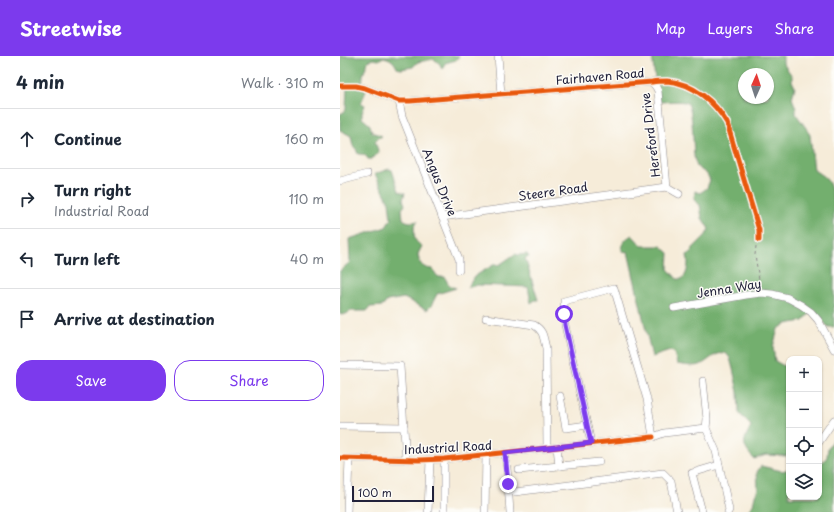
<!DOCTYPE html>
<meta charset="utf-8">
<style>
:root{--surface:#fff;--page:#f6f6f7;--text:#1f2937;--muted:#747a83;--line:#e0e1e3;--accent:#7c3aed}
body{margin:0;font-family:"Playpen Sans",sans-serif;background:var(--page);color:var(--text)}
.controls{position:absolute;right:12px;bottom:12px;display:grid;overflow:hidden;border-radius:8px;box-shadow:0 1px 3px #0004}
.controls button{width:36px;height:36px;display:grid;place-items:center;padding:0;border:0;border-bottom:1px solid var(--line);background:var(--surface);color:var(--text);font:20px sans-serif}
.compass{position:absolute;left:398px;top:12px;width:36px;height:36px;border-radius:50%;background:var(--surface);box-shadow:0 1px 3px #0004;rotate:3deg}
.scale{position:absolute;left:12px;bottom:10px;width:82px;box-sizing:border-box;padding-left:4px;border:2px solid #22223b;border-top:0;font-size:11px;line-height:14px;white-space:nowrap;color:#22223b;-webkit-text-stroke:3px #fdfcf7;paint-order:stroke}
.stop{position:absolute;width:12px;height:12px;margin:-9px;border:3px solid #7c3aed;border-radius:50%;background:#fff}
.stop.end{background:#7c3aed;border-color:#fff;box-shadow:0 1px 4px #0008}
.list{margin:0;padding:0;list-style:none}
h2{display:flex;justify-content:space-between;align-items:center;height:52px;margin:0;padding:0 16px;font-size:17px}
h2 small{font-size:13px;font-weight:400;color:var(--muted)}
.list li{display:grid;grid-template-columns:26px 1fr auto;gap:12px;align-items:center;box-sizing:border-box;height:60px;padding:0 16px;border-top:1px solid var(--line)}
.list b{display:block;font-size:15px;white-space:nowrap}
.list p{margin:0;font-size:13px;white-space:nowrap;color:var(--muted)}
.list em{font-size:13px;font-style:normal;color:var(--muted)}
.actions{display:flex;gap:8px;padding:12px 16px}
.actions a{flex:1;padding:9px 0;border:1px solid var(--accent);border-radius:16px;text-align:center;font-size:14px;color:var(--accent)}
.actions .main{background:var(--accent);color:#fff}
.icon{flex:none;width:22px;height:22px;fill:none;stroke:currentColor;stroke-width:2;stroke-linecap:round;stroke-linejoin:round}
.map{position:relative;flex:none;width:494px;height:456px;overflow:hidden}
header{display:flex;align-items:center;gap:24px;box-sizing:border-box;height:56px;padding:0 20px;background:var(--accent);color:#fff}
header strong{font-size:19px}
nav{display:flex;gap:22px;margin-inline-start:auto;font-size:14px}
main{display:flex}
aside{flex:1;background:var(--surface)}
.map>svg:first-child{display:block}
</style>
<header>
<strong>Streetwise</strong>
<nav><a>Map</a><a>Layers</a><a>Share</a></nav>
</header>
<main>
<aside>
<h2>4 min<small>Walk · 310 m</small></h2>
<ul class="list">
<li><svg class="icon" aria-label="ahead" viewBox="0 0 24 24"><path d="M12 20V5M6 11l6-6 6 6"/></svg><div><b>Continue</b></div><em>160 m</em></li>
<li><svg class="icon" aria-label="right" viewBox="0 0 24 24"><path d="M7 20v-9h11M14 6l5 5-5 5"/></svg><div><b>Turn right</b><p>Industrial Road</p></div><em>110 m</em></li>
<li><svg class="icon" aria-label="left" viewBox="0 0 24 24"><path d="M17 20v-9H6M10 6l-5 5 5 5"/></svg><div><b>Turn left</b></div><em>40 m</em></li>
<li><svg class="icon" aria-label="arrive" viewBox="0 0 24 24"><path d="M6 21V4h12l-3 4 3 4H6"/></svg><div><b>Arrive at destination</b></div></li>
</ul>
<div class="actions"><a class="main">Save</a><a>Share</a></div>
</aside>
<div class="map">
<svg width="494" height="456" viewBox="0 0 494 456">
<rect width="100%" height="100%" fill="#fdfcf7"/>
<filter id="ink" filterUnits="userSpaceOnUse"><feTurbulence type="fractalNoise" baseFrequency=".025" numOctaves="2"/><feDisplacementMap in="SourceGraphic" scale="8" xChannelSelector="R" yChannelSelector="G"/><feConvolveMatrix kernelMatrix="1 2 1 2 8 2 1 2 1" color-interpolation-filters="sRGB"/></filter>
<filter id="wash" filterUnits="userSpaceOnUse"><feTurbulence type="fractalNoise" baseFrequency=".012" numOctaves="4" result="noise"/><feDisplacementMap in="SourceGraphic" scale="16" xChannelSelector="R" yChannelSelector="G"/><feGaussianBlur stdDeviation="0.9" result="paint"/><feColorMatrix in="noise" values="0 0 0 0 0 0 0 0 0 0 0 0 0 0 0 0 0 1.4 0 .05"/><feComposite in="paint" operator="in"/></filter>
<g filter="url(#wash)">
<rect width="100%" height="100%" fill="#f6ecd9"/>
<g fill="#73af6e" stroke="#4a6854" fill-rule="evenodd">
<path d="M 0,0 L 119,0 L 116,4 L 105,7 L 102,13 L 100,8 L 94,3 L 78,6 L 73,11 L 61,13 L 57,12 C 54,5 50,2 43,1 L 39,4 L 33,3 L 28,5 L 23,19 L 22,32 L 26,35 L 21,47 L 25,49 L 22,57 L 22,62 L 30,69 L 32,76 L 42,80 L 37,83 L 35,86 L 39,97 L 31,103 L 28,103 C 26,99 23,98 18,98 L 16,93 L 13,90 L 11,80 L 0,74 L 0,58 L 4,56 L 6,53 L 7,32 L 0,32 Z"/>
<path d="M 312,0 L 443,0 L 443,7 L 452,20 L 452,25 L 455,31 L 452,42 L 456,52 L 456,58 L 466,72 L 470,79 L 474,114 C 478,117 482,119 485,122 C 491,126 492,139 494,146 L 494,271 L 488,271 L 479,260 L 472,255 L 463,265 L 446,268 L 438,273 L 433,291 L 435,305 L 444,310 L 449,309 L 449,400 L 426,399 L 414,403 C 401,389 403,386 411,370 L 399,357 L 398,336 L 393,313 L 390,302 L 386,297 C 372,297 371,304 360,309 C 353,311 344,309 337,308 L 334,297 L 330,295 L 312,301 L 289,200 L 288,196 L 282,195 C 282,187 285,183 292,179 L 302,190 L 321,190 L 329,197 L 328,213 L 337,223 L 342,223 C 348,218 349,207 347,199 L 351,197 L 353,192 L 366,179 L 369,173 L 362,162 L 360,149 L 354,144 L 355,135 L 360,137 L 367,132 L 370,124 L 367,118 L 357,111 C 356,107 354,103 354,99 C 353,90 353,51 347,47 C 343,44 325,46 319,46 L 318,45 ZM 404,18 L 428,18 L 428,42 L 404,42 Z"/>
<path d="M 49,113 L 52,114 L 59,135 L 65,137 L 63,143 L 65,149 L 62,153 L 63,163 C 68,167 73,166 78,165 L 74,170 C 75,180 72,184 82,190 L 78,198 C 79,208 82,212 92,213 C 98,219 95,222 105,221 C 107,227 110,231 116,232 L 97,238 L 91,250 L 87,254 L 64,242 L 47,245 L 43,250 L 30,251 L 27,255 L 11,255 L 6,258 L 1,259 L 0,258 L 0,215 L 10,206 L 9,183 L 46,171 L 51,163 L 49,146 L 35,118 Z"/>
<path d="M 175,198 L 178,199 L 187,198 L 189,201 L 185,202 L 198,244 L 195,244 L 191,247 L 188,231 L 137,229 L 127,232 L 135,220 L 155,208 L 159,209 Z"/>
<path d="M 494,383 L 494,456 L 406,456 L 413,449 L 415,440 L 418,433 L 417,416 L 421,410 L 442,415 L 449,413 L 449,441 L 479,441 L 479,410 L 487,401 L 488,392 Z"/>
</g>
</g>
<g filter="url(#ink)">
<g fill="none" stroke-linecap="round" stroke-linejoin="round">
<defs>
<g id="minor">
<path d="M 158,0 L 161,38"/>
<path d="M 312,26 L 316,31 L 318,35 L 327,131"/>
<path d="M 0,30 L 16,30 L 25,32 L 59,45 L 70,45 L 312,26 C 317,25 322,25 327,25 C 353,27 375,46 387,67 L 419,174 L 419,184"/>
<path d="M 59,45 L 62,60 L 119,203 L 119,214"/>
<path d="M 0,125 L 27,118"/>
<path d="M 327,131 L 339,138"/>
<path d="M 102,161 L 327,131"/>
<path d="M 334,252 L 406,239 L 421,237 L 432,238 L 448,242 L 461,249 L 471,256 L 478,264 L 494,293"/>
<path d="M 146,262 L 194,269 C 204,275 203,281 206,292 L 207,392"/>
<path d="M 0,309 L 60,310 L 66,404"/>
<path d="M 363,325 L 367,363 L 366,372"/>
<path d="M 220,340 L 226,372 L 247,369"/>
<path d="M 0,370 L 64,371"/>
<path d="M 479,386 L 494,364"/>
<path d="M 251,387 L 225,269 L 224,245 L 274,232 L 307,343 L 313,381"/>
<path d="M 217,391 L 219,410 L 259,406"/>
<path d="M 165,397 L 169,429 L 175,436 L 323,417 L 331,425 L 337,456"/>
<path d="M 0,402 L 79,404 L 104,403 L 313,381 L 324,377 L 366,372 L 376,395 L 389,454 L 388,456"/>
<path d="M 179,414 L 219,410"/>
<path d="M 168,428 L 170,456"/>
<path d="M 7,456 L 9,403"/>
<path d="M 88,456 L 90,404"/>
<path d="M 104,456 L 104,403"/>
<path d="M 145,456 L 146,399"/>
<path d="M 362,456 L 352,417 L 379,409"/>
</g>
</defs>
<use href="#minor" stroke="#8c878a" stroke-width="8"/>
<path stroke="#8c878a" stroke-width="1" stroke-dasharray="3 3" stroke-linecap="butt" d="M 416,190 L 415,199 L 420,230"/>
<use href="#minor" stroke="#fff" stroke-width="7"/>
<defs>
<g id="cycleway">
<path d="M 0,30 L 16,30 L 25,32 L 59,45 L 70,45 L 312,26 C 317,25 322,25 327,25 C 353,27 375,46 387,67 L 419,174 L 419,184"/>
<path d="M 0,402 L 79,404 L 104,403 L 313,381"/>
</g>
</defs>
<use href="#cycleway" stroke="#fdfcf7" stroke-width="8"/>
<use href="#cycleway" stroke="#e8590c" stroke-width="5"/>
</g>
</g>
<g fill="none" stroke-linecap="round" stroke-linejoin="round" filter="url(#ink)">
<path stroke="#7c3aed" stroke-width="5" d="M 168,428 L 165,397 L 251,387 L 225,269 L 224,258"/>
</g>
<g text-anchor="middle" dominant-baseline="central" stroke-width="3" stroke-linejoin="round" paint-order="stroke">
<g font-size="12" fill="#22223b" stroke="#fdfcf7">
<text transform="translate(260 20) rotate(-5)">Fairhaven Road</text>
<text transform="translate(310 79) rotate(-97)">Hereford Drive</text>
<text transform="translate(100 126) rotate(68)">Angus Drive</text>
<text transform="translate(213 135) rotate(-8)">Steere Road</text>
<text transform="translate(389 232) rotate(-9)">Jenna Way</text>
<text transform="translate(108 391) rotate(-3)">Industrial Road</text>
</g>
</g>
</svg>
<div class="controls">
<button>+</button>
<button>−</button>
<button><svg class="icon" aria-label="locate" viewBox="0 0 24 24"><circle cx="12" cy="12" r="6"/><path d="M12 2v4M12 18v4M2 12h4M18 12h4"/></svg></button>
<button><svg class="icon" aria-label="layers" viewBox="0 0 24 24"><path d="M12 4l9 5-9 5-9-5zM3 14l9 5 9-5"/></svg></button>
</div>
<svg class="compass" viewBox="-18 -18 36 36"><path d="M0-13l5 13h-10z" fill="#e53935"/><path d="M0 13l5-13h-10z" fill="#747a83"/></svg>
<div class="scale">100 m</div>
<div class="stop" style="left:224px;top:258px"></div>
<div class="stop end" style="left:168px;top:428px"></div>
</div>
</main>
